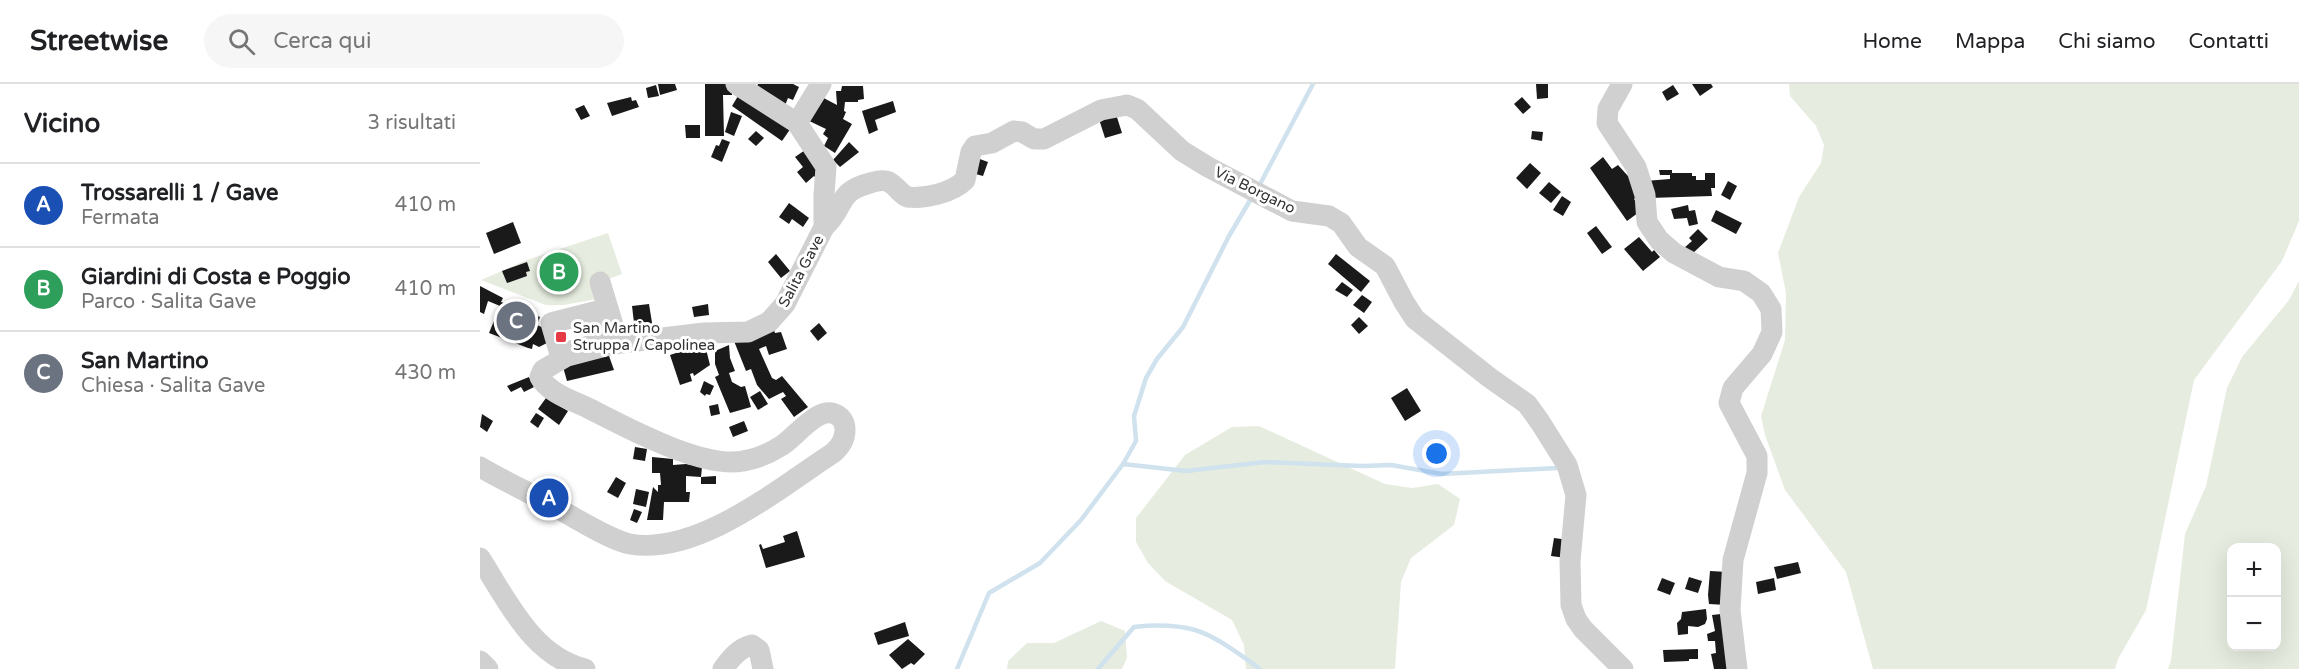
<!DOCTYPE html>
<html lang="it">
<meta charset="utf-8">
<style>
:root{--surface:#fff;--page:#f6f6f6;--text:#202124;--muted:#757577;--line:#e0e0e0;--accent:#2563eb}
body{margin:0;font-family:"Varela Round",sans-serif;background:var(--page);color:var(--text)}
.controls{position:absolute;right:18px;bottom:18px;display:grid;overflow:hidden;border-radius:12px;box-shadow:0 6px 24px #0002}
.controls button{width:54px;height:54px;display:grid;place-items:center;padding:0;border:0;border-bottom:2px solid var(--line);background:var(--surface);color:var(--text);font:30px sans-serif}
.you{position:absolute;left:957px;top:370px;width:21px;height:21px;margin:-15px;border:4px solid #fff;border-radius:50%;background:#1a73e8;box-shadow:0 0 0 9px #1a73e833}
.badge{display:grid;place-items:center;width:39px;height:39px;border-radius:50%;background:var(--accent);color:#fff;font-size:20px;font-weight:700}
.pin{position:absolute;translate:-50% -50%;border:3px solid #fff;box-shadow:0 2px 6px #0006}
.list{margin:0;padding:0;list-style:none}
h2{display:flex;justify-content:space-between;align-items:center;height:78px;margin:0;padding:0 24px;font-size:26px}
h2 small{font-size:20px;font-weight:400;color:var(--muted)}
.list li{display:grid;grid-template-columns:39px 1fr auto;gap:18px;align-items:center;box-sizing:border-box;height:84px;padding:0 24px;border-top:2px solid var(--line)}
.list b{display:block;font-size:22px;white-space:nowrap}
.list p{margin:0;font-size:20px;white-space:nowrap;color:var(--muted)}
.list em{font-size:20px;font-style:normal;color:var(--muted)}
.icon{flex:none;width:33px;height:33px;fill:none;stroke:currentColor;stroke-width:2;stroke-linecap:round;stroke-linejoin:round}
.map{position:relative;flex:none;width:1819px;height:585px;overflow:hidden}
header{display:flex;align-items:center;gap:36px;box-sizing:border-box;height:84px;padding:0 30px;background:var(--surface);border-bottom:2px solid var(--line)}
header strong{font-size:28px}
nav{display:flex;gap:33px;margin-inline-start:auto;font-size:21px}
.search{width:420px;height:54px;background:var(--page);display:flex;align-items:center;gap:15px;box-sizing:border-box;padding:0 21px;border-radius:33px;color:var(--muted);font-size:22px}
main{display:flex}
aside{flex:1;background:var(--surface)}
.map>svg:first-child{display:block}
</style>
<header>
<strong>Streetwise</strong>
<div class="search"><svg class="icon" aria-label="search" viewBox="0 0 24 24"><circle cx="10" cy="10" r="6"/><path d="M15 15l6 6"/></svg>Cerca qui</div>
<nav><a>Home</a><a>Mappa</a><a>Chi siamo</a><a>Contatti</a></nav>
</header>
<main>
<aside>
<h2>Vicino<small>3 risultati</small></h2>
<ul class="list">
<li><span class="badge" style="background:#1a4fb4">A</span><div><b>Trossarelli 1 / Gave</b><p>Fermata</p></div><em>410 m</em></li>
<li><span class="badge" style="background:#2e9e5b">B</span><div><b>Giardini di Costa e Poggio</b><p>Parco · Salita Gave</p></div><em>410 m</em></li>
<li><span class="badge" style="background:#6b7280">C</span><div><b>San Martino</b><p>Chiesa · Salita Gave</p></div><em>430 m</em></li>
</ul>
</aside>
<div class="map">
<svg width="1819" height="585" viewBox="0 0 1819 585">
<rect width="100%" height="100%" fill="#fff"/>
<g fill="#e6ecdf" fill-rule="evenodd">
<path d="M 1309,0 L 1819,0 L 1819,137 L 1802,177 L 1714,296 L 1666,526 L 1638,575 L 1635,585 L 1393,585 L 1366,488 L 1305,406 L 1285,351 L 1281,332 L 1305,256 L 1306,209 L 1298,169 L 1319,113 L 1341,79 L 1344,61 L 1336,42 L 1310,12 Z"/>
<path d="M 128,149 L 142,190 L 118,199 L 117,215 L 84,221 L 66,221 L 1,196 L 47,176 Z"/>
<path d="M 1819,197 L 1819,585 L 1688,585 L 1691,576 L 1705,450 L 1726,402 L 1747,304 L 1762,273 L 1809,216 ZM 1752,464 L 1796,464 L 1796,562 L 1752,562 Z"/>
<path d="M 779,342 L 905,400 L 932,404 L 958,400 L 980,415 L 974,441 L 931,474 L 921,498 L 915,585 L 766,585 L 764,561 L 752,536 L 685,497 L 668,479 L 656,458 L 656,434 L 705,371 L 752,343 Z"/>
<path d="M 621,537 L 645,547 L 647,574 L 642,585 L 527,585 L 528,577 L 547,559 L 574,559 Z"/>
</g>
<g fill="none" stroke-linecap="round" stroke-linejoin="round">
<g stroke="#cfe2ee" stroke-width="4.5">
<path d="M 778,104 L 833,0"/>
<path d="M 643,380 L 706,387 L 785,378 L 882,382 L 911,381 L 962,390 L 1077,384"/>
<path d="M 477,585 L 509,509 L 560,479 L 601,436 L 643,380 L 656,357 L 654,332 L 666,294 L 677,275 L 703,243 L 749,152 L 772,113"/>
<path d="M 618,585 L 654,543 C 672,541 697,541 715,546 C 736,552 762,572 780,585"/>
</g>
</g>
<g fill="#1a1a1a">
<path d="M 178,0 L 195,0 L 197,6 L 180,11 Z"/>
<path d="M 225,0 L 252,0 L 252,11 L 243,11 L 244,52 L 225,52 Z"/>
<path d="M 278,0 L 313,0 L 319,3 L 313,16 L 308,14 L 304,24 L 274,9 Z"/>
<path d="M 1056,0 L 1068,0 L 1068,14 L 1057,15 Z"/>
<path d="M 1212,0 L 1231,0 L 1233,3 L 1220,12 Z"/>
<path d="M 176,1 L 179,12 L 168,14 L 166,4 Z"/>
<path d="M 1193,1 L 1199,10 L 1187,17 L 1182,8 Z"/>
<path d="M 362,2 L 383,2 L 384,15 L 378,16 L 378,18 L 365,18 L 364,27 L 366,28 L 363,35 L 372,40 L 355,69 L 344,62 L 348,54 L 343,50 L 346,45 L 323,34 L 338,11 L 357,21 L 356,7 L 361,7 Z"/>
<path d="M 261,7 L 313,41 L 302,57 L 252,22 Z"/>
<path d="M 151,13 L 152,17 L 156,16 L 159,23 L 132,32 L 127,19 Z"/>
<path d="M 1042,13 L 1051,23 L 1043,30 L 1034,20 Z"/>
<path d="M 413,17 L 416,28 L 395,36 L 398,46 L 389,50 L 382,27 Z"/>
<path d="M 104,21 L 110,32 L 101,36 L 95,25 Z"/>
<path d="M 635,27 L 642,49 L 625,54 L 618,32 Z"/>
<path d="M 251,28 L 262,32 L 254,52 L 245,48 Z"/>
<path d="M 205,41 L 220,41 L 220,54 L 206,54 Z"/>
<path d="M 276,47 L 284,54 L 276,62 L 268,55 Z"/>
<path d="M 1052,47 L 1063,48 L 1062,57 L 1051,55 Z"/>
<path d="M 242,55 L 250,58 L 242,78 L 231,73 L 236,61 L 239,62 Z"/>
<path d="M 369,58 L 379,68 L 360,83 L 353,76 Z"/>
<path d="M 328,64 L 341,99 L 334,92 L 326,99 L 317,88 L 323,83 L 315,73 Z"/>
<path d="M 1123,73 L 1132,85 L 1138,81 L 1148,92 L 1155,86 L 1162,109 L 1154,115 L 1162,126 L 1147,137 L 1110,84 Z"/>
<path d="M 497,74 L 508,78 L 503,92 L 492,89 Z"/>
<path d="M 1050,79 L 1061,89 L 1047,105 L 1036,94 Z"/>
<path d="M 1179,86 L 1192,86 L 1192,89 L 1212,89 L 1212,92 L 1216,92 L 1216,96 L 1225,96 L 1225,89 L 1235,89 L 1235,104 L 1231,104 L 1232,112 L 1169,114 L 1165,97 L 1190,95 L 1190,91 L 1180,91 Z"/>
<path d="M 1248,97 L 1257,102 L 1250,116 L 1241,111 Z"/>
<path d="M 1069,98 L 1081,108 L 1071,119 L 1059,109 Z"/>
<path d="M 1082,112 L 1091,118 L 1083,132 L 1073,126 Z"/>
<path d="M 309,119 L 329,134 L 323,143 L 312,135 L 309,140 L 299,133 Z"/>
<path d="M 1208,121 L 1209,127 L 1215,126 L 1218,140 L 1209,142 L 1207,134 L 1194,135 L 1191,125 Z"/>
<path d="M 1236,126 L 1262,139 L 1256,150 L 1231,137 Z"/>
<path d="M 33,138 L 41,159 L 14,170 L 6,149 Z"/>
<path d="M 1116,142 L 1132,163 L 1122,170 L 1107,149 Z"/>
<path d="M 1218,145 L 1228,155 L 1211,171 L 1204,164 L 1212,157 L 1209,154 Z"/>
<path d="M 1159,153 L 1172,168 L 1174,166 L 1180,173 L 1163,187 L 1144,165 Z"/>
<path d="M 296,170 L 310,187 L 301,194 L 288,178 Z"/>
<path d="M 856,170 L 890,197 L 881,208 L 848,180 Z"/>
<path d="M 47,178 L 50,187 L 46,188 L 47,192 L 27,199 L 22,187 Z"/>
<path d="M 862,198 L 873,206 L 867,213 L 855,206 Z"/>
<path d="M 0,202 L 23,214 L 21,218 L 60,233 L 57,241 L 66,245 L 67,259 L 59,263 L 53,260 L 52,265 L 48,264 L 9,249 L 20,222 L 8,217 L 4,230 L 0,228 Z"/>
<path d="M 882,211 L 892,218 L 884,229 L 873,221 Z"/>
<path d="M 169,220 L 173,245 L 155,247 L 152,222 Z"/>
<path d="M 228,220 L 229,231 L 214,233 L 212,223 Z"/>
<path d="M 879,233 L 888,242 L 879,250 L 871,241 Z"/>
<path d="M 339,239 L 347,249 L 338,257 L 330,247 Z"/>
<path d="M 293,243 L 295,249 L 301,248 L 307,265 L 289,271 L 286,262 L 279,265 L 292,294 L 296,296 L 302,292 L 328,323 L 314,333 L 301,315 L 306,312 L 303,308 L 289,315 L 277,301 L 271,285 L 266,287 L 254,257 Z"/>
<path d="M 223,253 L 230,281 L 214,292 L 213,289 L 210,290 L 212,297 L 200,301 L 190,271 L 202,267 L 200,260 Z"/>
<path d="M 249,261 L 250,274 L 255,287 L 249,289 L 252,298 L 261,303 L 265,302 L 271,323 L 250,329 L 235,293 L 239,291 L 235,280 L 235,267 Z"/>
<path d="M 128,269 L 134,286 L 87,297 L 81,276 Z"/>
<path d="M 49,293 L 54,303 L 44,308 L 41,303 L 31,308 L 27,302 Z"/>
<path d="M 224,297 L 234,302 L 230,311 L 226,310 L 225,312 L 220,308 Z"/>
<path d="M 927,304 L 941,327 L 925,337 L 911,314 Z"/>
<path d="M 280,307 L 288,320 L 278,326 L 270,313 Z"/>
<path d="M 66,314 L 88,327 L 79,341 L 58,325 Z"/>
<path d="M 238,320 L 240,330 L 231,332 L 229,322 Z"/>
<path d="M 56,329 L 64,334 L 58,344 L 50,338 Z"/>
<path d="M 2,330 L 13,337 L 7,348 L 0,343 Z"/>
<path d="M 264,337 L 268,347 L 253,353 L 249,343 Z"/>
<path d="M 155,363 L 167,365 L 165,377 L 153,375 Z"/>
<path d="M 172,373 L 193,375 L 193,381 L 206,380 L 222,383 L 221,393 L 206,392 L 206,408 L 210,408 L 209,418 L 184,418 L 183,436 L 167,436 L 173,403 L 178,408 L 178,401 L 181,401 L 180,389 L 172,389 Z"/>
<path d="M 236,392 L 236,400 L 221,400 L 221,393 Z"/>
<path d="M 136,393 L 146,399 L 138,414 L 127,408 Z"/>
<path d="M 156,405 L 169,408 L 166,423 L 153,420 Z"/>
<path d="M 154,425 L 162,428 L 157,439 L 150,436 Z"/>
<path d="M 317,447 L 325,473 L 286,484 L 279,461 L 281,460 L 283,465 L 305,458 L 303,452 Z"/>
<path d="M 1074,454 L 1089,456 L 1086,474 L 1071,472 Z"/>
<path d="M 1318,478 L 1321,489 L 1297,495 L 1294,483 Z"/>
<path d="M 1230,487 L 1248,488 L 1246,521 L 1229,520 L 1228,511 Z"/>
<path d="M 1209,493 L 1222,497 L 1218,509 L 1205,505 Z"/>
<path d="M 1182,494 L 1195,499 L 1190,511 L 1177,506 Z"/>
<path d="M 1294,494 L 1296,506 L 1278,510 L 1276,498 Z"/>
<path d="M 1226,525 L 1227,535 L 1225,540 L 1218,543 L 1208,542 L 1208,550 L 1198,551 L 1197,539 L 1201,535 L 1202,528 Z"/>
<path d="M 1250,529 L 1251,585 L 1234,585 L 1231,570 L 1236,569 L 1235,557 L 1228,557 L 1227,550 L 1235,547 L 1232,531 Z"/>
<path d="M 425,538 L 429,552 L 398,561 L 394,549 Z"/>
<path d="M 428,555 L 445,570 L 434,581 L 431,579 L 422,585 L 409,571 Z"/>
<path d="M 1218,565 L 1218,575 L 1209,575 L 1209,577 L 1184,578 L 1183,566 Z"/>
</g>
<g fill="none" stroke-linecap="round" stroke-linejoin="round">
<g stroke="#d0d0d0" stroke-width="21">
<path d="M 1142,0 L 1128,25 L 1127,39 L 1156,83 L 1165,111 L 1167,138 L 1179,156 L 1194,169 L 1239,193 L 1264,197 L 1281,209 L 1291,225 L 1292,248 L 1282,270 L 1253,304 L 1249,319 L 1277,372 L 1277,389 L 1253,476 L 1250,526 L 1257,585"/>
<path d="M 317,39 L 341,0"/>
<path d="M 344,143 C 366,124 355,108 390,99 C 396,97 403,95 409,98 C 416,102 420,109 427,113 C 445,115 472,109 485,96 L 491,68 L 495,62 L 512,59 L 534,47 L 542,48 L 554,55 L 564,55 L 621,26 L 647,21 L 657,25 L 702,67 L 728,83 L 812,127 L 849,132 L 861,139 L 878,163 L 905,182 L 924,218 L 935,235 L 1010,294 L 1047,320 L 1060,338 L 1087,381 L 1096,411 L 1090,477 L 1091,521 L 1096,535 L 1103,545 L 1143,585"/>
<path d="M 120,198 L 133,241"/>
<path d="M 118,227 L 128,257 L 80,270 L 71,239 Z"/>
<path d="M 0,383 C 22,396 46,407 68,419 C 89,430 129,456 150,460 C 218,472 299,404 353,369 C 360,363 365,355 365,346 C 365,339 362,334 357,331 C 339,320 316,353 301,362 C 290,369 276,375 263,377 C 222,385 146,343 110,325 C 94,317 68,309 60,293 L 63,286 L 87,272 L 133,260 L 224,249 L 268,248 L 289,238 L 305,220 L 344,143 L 344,111 L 346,83 L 317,39 L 256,0"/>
<path d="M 0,474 C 27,516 52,572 105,585"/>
<path d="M 0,577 L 8,585"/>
<path d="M 243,585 C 251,574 259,564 272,561 L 279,566 L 283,585"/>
</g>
</g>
<rect fill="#e63946" stroke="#fff" stroke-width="2" x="75" y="247" width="12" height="12" rx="3"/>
<g text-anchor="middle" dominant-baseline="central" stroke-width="6" stroke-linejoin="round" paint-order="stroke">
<g font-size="15" fill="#333" stroke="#fff">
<text transform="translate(775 106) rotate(26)">Via Borgano</text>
<text transform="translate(321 187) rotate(-62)">Salita Gave</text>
</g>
<g font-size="15" fill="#333" stroke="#fff" text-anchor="start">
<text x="93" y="244">San Martino<tspan x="93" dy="17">Struppa / Capolinea</tspan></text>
</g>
</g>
</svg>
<div class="controls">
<button>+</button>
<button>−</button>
</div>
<div class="you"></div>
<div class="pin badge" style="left:69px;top:414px;background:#1a4fb4">A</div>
<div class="pin badge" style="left:79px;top:188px;background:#2e9e5b">B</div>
<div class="pin badge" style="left:36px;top:237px;background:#6b7280">C</div>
</div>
</main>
